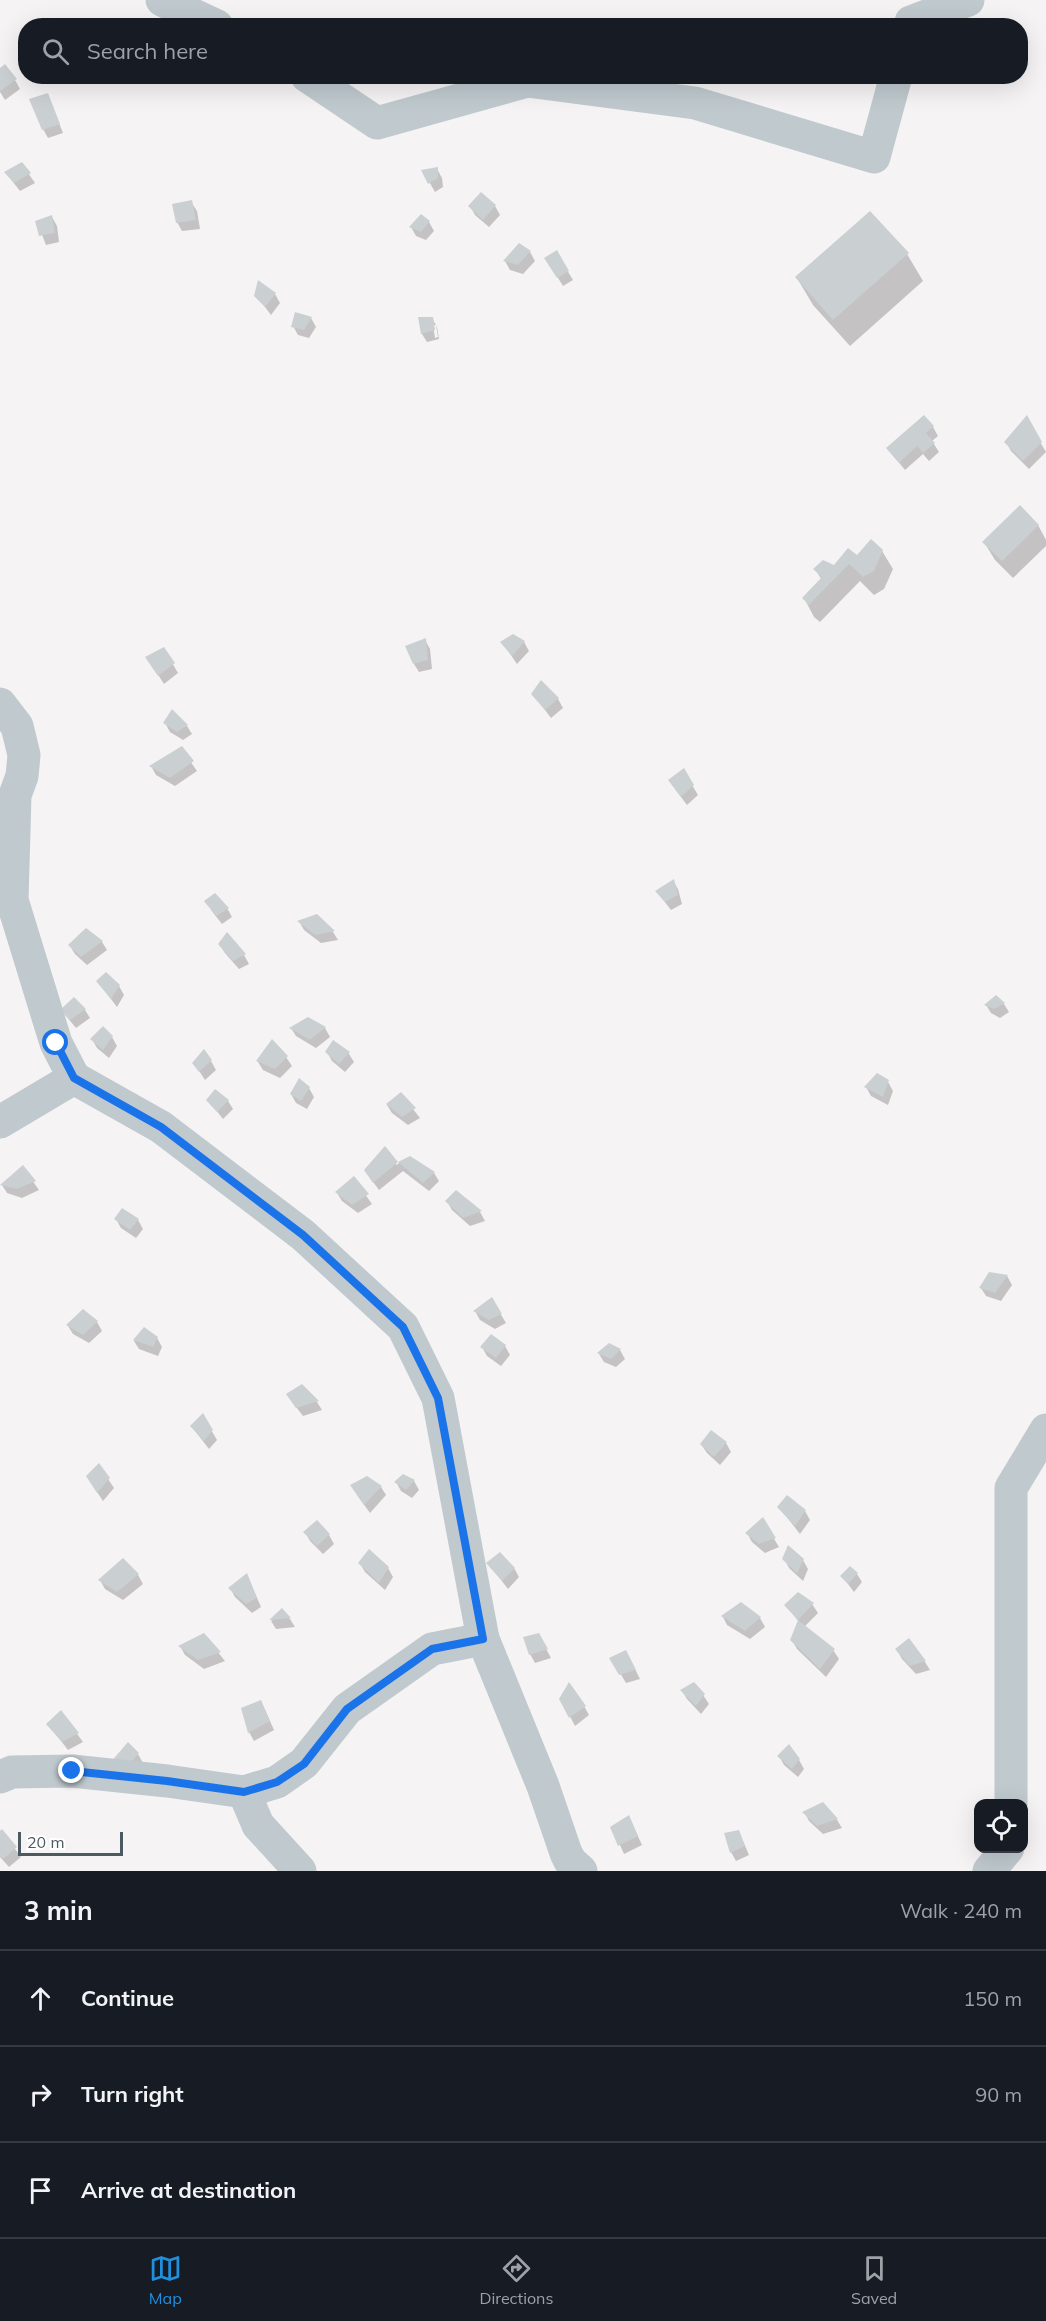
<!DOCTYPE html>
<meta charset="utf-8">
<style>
:root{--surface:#171b24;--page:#242831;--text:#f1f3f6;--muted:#9ea1a6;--line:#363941;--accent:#218fe0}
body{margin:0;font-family:Mulish,sans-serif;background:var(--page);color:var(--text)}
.controls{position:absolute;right:18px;bottom:18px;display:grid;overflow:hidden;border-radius:12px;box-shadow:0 6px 24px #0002}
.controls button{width:54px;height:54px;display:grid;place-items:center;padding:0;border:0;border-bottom:2px solid var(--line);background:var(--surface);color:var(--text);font:30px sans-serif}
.scale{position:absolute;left:18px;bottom:15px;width:105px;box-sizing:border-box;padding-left:6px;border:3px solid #4b5960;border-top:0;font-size:16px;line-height:21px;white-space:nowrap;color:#4b5960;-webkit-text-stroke:4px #fff;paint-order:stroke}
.stop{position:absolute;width:18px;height:18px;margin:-14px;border:4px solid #1a73e8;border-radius:50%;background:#fff}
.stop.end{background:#1a73e8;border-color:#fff;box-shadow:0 2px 6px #0008}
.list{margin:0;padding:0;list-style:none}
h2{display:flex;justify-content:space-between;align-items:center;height:78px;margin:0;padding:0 24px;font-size:26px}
h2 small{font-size:20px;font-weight:400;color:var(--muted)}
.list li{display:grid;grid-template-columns:39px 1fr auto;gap:18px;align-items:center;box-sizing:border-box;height:96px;padding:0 24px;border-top:2px solid var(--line)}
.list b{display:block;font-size:22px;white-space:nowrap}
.list em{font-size:20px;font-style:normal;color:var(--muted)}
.icon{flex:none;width:33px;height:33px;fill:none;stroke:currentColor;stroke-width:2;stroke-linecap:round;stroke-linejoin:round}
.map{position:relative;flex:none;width:1046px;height:1871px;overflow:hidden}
.search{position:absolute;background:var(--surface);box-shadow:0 6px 24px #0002;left:18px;right:18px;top:18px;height:66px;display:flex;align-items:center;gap:15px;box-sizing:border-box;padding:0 21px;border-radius:24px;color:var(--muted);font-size:22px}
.sheet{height:366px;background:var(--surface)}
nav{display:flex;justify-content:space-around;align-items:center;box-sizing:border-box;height:84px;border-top:2px solid var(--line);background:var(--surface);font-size:16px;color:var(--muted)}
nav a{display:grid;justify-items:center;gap:3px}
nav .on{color:var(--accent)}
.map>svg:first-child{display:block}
</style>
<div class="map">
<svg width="1046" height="1871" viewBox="0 0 1046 1871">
<rect width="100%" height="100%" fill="#f5f3f3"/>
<g fill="#0003" fill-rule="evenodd">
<path d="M 0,70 L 15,80 L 20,89 L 5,100 L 0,92 Z"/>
<path d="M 48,95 L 63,133 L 48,138 L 43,129 Z"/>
<path d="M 22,164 L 35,183 L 20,191 L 6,173 Z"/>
<path d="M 437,169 L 442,178 L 443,187 L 435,192 L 423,171 Z"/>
<path d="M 481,194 L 495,206 L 500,215 L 489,227 L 475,215 L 470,206 Z"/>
<path d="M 191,202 L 197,211 L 200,229 L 182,231 L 177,222 Z"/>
<path d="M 421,216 L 429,222 L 434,231 L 426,240 L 416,236 L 411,227 Z"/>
<path d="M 52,217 L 57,226 L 59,242 L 46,245 L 37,222 Z"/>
<path d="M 530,252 L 535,261 L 523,274 L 510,270 L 505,261 Z"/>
<path d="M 556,252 L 573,280 L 563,286 L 546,258 Z"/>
<path d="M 907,254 L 923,281 L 850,346 L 813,305 L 797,278 Z"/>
<path d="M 275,294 L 280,303 L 271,315 L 256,295 Z"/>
<path d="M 311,318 L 316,327 L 309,338 L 298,335 L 293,326 Z"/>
<path d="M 420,318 L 432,318 L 437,327 L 439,339 L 427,342 L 422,334 ZM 433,325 L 436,325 L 438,337 L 435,338 Z"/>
<path d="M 1026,418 L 1046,452 L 1029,469 L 1011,451 L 1006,442 Z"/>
<path d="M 933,427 L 938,436 L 932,441 L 939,452 L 929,461 L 923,454 L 905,470 L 888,449 Z"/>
<path d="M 1038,525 L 1046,540 L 1046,546 L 1013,578 L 995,560 L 984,542 Z"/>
<path d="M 882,551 L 893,569 L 884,589 L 874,595 L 860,581 L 820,622 L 814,617 L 804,598 L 822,580 L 815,569 L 834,567 Z"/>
<path d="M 513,635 L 524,642 L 529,651 L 517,664 L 502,642 Z"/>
<path d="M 425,640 L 430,649 L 432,669 L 419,672 L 414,664 Z"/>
<path d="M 164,649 L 178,673 L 164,684 L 153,667 Z"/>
<path d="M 533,694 L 558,699 L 563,708 L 551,718 Z"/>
<path d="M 172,711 L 187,726 L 192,734 L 183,740 L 170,732 L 165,723 Z"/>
<path d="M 181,748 L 197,771 L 175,786 L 156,775 L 151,766 Z"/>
<path d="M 683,770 L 698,795 L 687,805 L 675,789 Z"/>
<path d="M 673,881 L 678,889 L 682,904 L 671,910 L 657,892 Z"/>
<path d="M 227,908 L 232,917 L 222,924 L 211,910 Z"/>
<path d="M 317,915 L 333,932 L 338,940 L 321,943 L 304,930 L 299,921 Z"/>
<path d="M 86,930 L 102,942 L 107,950 L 87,965 L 75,954 L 70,946 Z"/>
<path d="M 227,935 L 244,955 L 249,964 L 239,969 L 225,953 L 219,944 Z"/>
<path d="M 98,982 L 119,986 L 124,995 L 117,1007 Z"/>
<path d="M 74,999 L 85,1010 L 90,1018 L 76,1028 L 62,1011 Z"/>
<path d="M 1004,1004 L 1009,1012 L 1000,1018 L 991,1013 L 986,1005 Z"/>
<path d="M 308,1018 L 325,1028 L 330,1037 L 316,1048 L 296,1036 L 291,1028 Z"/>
<path d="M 112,1037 L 117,1046 L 109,1058 L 97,1048 L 92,1039 Z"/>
<path d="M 334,1042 L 349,1054 L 354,1062 L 345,1072 L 332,1061 L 327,1052 Z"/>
<path d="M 286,1057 L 292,1066 L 280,1078 L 263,1070 L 258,1062 Z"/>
<path d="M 211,1061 L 216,1070 L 205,1080 L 194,1063 Z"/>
<path d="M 888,1082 L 893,1091 L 888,1105 L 871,1096 L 866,1087 Z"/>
<path d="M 309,1088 L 314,1097 L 307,1109 L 296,1103 L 291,1094 Z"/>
<path d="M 401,1094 L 420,1118 L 408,1125 L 392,1113 L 387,1105 Z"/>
<path d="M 208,1100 L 228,1101 L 233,1109 L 223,1119 Z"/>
<path d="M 410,1157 L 434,1173 L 439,1181 L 429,1191 L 403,1171 L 379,1190 L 371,1179 L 396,1163 L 396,1165 Z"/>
<path d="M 23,1167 L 39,1190 L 22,1198 L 7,1193 L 2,1185 Z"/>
<path d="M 354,1179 L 372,1204 L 358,1213 L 342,1201 L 337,1193 Z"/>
<path d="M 456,1192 L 480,1212 L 485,1221 L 470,1226 L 452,1210 L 447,1201 Z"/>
<path d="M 122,1210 L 138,1220 L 143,1229 L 136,1238 L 121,1228 L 116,1219 Z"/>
<path d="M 990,1274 L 1007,1276 L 1012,1285 L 1001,1301 L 986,1296 L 981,1288 Z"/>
<path d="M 492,1300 L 506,1323 L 495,1329 L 480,1320 L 475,1311 Z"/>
<path d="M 97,1322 L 102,1331 L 89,1343 L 73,1334 L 68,1326 Z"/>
<path d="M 145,1329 L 157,1338 L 162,1347 L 158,1356 L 139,1349 L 134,1341 Z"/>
<path d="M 610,1345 L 620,1350 L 625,1359 L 616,1367 L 604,1362 L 599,1354 Z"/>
<path d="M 505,1346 L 510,1355 L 501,1366 L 487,1356 L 482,1347 Z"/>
<path d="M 301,1386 L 317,1402 L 322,1410 L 303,1416 L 293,1403 Z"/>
<path d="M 203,1416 L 217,1440 L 209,1449 L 192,1427 Z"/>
<path d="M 711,1432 L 726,1443 L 731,1452 L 720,1465 L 707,1453 L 701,1444 Z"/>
<path d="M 404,1475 L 414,1481 L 419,1490 L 412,1498 L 401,1491 L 396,1482 Z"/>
<path d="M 108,1479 L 114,1488 L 103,1501 L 93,1486 Z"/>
<path d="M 381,1487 L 386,1495 L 370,1513 L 357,1495 Z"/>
<path d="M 779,1507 L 805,1511 L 810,1520 L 800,1534 Z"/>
<path d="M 762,1519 L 779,1547 L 765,1553 L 752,1542 L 747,1533 Z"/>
<path d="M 305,1532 L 329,1535 L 334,1544 L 323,1554 L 310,1541 Z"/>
<path d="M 369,1551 L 388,1568 L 393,1577 L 385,1590 L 365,1572 L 360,1563 Z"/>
<path d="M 784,1558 L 803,1560 L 808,1569 L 803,1581 L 789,1568 Z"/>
<path d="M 123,1560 L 138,1575 L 143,1584 L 123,1600 L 105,1589 L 100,1580 Z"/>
<path d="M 488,1563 L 514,1568 L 519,1577 L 508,1589 Z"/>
<path d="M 857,1574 L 862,1582 L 854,1592 L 842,1576 Z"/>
<path d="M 247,1575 L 261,1607 L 252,1613 L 235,1597 L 230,1588 Z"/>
<path d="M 741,1604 L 760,1618 L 765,1627 L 750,1639 L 727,1625 L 723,1617 Z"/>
<path d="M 812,1604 L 818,1613 L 804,1627 L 833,1650 L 839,1659 L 826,1677 L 797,1649 L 792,1640 L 799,1622 L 786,1605 Z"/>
<path d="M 282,1610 L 290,1619 L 295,1627 L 276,1629 L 271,1621 Z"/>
<path d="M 538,1634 L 551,1658 L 535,1663 L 530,1654 Z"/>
<path d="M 204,1635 L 225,1661 L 204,1669 L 185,1655 L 180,1646 Z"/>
<path d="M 909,1640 L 925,1662 L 930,1670 L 916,1674 L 902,1659 L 897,1650 Z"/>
<path d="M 611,1658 L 631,1661 L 640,1679 L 626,1683 Z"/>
<path d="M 682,1691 L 703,1695 L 709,1704 L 701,1714 L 687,1699 Z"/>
<path d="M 561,1699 L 584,1706 L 589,1715 L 575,1726 Z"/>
<path d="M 261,1701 L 274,1730 L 254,1741 L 249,1732 L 243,1709 Z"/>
<path d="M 61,1712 L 83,1742 L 68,1750 L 48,1724 Z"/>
<path d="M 138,1754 L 143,1763 L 116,1772 Z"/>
<path d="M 779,1756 L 799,1760 L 804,1769 L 798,1777 L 784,1765 Z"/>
<path d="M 822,1803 L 837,1820 L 842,1828 L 823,1834 L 809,1821 L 805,1813 Z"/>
<path d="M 629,1817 L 642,1845 L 624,1854 L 612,1827 Z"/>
<path d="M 2,1831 L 21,1857 L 9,1867 L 0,1857 L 0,1833 Z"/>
<path d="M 743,1841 L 749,1855 L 736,1861 L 731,1852 Z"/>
</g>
<g fill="#cacfd2">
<path d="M 5,64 L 17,79 L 0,91 L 0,68 Z"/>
<path d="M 48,93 L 60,124 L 42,130 L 29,99 Z"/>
<path d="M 22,162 L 31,173 L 14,183 L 4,172 Z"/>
<path d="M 438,167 L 438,178 L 428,184 L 421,170 Z"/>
<path d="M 481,192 L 496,205 L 483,220 L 468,206 Z"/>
<path d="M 192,200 L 196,220 L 176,223 L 172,204 Z"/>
<path d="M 870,211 L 909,253 L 833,320 L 795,277 Z"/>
<path d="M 421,214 L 430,221 L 421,232 L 409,227 Z"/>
<path d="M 52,215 L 55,233 L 39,236 L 35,221 Z"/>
<path d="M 519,243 L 531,251 L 518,265 L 503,261 Z"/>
<path d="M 557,250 L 569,271 L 557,278 L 544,258 Z"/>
<path d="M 258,280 L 276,293 L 265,307 L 254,296 Z"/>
<path d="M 295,312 L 312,317 L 304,330 L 291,327 Z"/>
<path d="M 418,317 L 433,317 L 435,330 L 421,334 Z"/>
<path d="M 924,415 L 934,426 L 926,433 L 935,443 L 923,453 L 917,446 L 899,463 L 886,448 Z"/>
<path d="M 1027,415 L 1042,442 L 1023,461 L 1004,442 Z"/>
<path d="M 1020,505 L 1039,525 L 1002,561 L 982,542 Z"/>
<path d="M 871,539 L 883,550 L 874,571 L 863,577 L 849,564 L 809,605 L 802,598 L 822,577 L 813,569 L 823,560 L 834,565 L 848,548 L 857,555 Z"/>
<path d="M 513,634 L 525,641 L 512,656 L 500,642 Z"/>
<path d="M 426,638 L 428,660 L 413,664 L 405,646 Z"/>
<path d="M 164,647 L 175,663 L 158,676 L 145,657 Z"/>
<path d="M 541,680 L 559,698 L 545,710 L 531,694 Z"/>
<path d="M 172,709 L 188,725 L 177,732 L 163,723 Z"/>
<path d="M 182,746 L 194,761 L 170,778 L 149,766 Z"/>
<path d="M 684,768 L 694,785 L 681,797 L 668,780 Z"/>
<path d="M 674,879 L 678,895 L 665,902 L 655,891 Z"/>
<path d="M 215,893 L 229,908 L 216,916 L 204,901 Z"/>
<path d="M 317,914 L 335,931 L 315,935 L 297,921 Z"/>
<path d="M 86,928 L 103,941 L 81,957 L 68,945 Z"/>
<path d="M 227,932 L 246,954 L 233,961 L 218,944 Z"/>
<path d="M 106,972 L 120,985 L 111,999 L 96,981 Z"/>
<path d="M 996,995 L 1005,1003 L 994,1009 L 984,1005 Z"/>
<path d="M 74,997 L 86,1009 L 70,1020 L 60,1010 Z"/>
<path d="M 308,1017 L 326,1027 L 310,1040 L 289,1028 Z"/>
<path d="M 103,1026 L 113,1036 L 103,1050 L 90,1039 Z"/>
<path d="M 272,1039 L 288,1056 L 275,1069 L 256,1061 Z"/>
<path d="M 333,1040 L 350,1052 L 339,1064 L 325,1052 Z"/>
<path d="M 204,1049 L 212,1060 L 199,1072 L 192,1063 Z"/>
<path d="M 877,1073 L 889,1080 L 883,1097 L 864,1087 Z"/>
<path d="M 299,1078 L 310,1087 L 301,1101 L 290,1094 Z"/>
<path d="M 215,1089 L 229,1100 L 217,1112 L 206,1100 Z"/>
<path d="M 401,1092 L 416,1108 L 402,1117 L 386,1104 Z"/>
<path d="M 385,1146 L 398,1162 L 373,1183 L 364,1170 Z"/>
<path d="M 410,1156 L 435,1172 L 423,1183 L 398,1162 Z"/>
<path d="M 23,1165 L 36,1181 L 17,1189 L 0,1185 Z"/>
<path d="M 354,1176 L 369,1194 L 352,1205 L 335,1192 Z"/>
<path d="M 456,1190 L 482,1211 L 463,1218 L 445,1201 Z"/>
<path d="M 122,1208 L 139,1219 L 130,1230 L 114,1219 Z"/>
<path d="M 989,1272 L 1008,1275 L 995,1293 L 979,1288 Z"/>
<path d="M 492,1297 L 502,1314 L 489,1320 L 473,1311 Z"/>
<path d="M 83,1309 L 98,1321 L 83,1335 L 66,1325 Z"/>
<path d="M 144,1327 L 158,1337 L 153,1347 L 133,1340 Z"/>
<path d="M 491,1334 L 506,1345 L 496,1358 L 480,1347 Z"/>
<path d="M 609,1343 L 621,1349 L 611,1359 L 597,1353 Z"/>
<path d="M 302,1384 L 319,1401 L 296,1408 L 286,1394 Z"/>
<path d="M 203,1413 L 213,1430 L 204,1441 L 190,1426 Z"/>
<path d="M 711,1430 L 727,1442 L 714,1457 L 700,1444 Z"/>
<path d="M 99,1463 L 110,1478 L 97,1493 L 86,1476 Z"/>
<path d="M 403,1474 L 415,1480 L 406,1490 L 394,1482 Z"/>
<path d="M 367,1476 L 382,1486 L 364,1505 L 350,1485 Z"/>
<path d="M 787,1495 L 806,1510 L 795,1526 L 777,1507 Z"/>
<path d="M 763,1517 L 776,1538 L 759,1544 L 745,1533 Z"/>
<path d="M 317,1520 L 330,1534 L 317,1546 L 303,1532 Z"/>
<path d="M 788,1545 L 804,1559 L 797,1573 L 782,1559 Z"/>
<path d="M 369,1549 L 389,1567 L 379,1583 L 358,1563 Z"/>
<path d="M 500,1552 L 515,1568 L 502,1581 L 486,1563 Z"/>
<path d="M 123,1558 L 139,1574 L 117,1592 L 98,1580 Z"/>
<path d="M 850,1566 L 858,1573 L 848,1584 L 840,1576 Z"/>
<path d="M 247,1573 L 257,1598 L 246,1604 L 228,1588 Z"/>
<path d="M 798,1592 L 814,1603 L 798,1620 L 835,1649 L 820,1669 L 790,1640 L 798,1620 L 784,1605 Z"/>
<path d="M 741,1602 L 761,1617 L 745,1631 L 721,1616 Z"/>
<path d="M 282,1608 L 291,1618 L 269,1620 Z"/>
<path d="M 204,1633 L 221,1652 L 198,1660 L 178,1646 Z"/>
<path d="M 539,1633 L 548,1649 L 529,1655 L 523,1637 Z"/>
<path d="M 909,1638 L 926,1661 L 910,1666 L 895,1649 Z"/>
<path d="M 626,1650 L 636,1670 L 619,1675 L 609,1658 Z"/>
<path d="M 569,1682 L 586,1706 L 569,1718 L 559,1699 Z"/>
<path d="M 694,1682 L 705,1694 L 696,1706 L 680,1690 Z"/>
<path d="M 261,1700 L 270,1721 L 248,1733 L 241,1708 Z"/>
<path d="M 61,1710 L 79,1733 L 62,1742 L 46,1724 Z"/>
<path d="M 128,1742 L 139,1753 L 129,1765 L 110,1763 Z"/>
<path d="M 789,1744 L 800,1759 L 792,1769 L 777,1756 Z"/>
<path d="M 823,1802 L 838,1819 L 817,1826 L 802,1812 Z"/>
<path d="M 629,1815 L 638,1836 L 618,1846 L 610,1827 Z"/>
<path d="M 2,1829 L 17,1847 L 3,1859 L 0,1856 L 0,1831 Z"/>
<path d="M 739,1830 L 745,1846 L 730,1853 L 724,1833 Z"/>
</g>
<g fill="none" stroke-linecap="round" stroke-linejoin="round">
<g stroke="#bfc9ce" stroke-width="33">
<path d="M 162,0 L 217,26"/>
<path d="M 910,26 L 911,22 L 968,0"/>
<path d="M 307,76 L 377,123 L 527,81 L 695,103 L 874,157 L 896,76"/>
<path d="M 0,704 L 17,726 L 24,755 L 22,776 L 15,795 L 12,900 L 56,1043 L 74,1078 L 161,1127 L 303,1235 L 403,1327 L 438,1398 L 483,1639 L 543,1786 L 566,1853 L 570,1861 L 581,1871"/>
<path d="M 0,1122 L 74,1078"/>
<path d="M 0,1777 L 12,1772 L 72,1771 L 167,1781 L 244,1792 L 277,1782 L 304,1763 L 347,1709 L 432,1649 L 483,1639"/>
<path d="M 244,1792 L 258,1825 L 300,1871"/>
<path d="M 1011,1804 L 1011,1488 L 1046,1430"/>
<path d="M 989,1871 L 1008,1848"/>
</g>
</g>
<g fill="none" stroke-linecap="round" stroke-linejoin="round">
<path stroke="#1a73e8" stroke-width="8" d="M 56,1043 L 74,1078 L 161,1127 L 303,1235 L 403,1327 L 438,1398 L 483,1639 L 432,1649 L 347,1709 L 304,1764 L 277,1782 L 244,1792 L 167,1781 L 72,1771"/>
</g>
</svg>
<div class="controls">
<button><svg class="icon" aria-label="locate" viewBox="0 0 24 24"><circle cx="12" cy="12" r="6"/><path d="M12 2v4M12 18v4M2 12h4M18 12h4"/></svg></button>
</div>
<div class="scale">20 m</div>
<div class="stop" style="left:56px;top:1043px"></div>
<div class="stop end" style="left:72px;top:1771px"></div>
<div class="search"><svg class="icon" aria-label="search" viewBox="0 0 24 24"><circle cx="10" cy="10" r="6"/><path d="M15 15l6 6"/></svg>Search here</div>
</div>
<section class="sheet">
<h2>3 min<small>Walk · 240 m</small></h2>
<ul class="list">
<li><svg class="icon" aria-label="ahead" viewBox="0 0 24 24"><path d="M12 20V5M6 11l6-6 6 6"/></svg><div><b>Continue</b></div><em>150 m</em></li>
<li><svg class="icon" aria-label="right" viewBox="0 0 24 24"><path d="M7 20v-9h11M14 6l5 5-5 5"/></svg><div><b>Turn right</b></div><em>90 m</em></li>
<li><svg class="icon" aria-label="arrive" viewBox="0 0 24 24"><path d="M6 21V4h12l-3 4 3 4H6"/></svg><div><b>Arrive at destination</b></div></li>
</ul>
</section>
<nav>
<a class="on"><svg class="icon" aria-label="map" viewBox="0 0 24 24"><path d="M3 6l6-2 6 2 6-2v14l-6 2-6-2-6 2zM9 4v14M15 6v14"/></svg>Map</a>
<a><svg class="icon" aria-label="directions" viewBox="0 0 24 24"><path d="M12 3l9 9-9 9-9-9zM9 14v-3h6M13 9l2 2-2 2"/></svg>Directions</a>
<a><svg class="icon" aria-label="saved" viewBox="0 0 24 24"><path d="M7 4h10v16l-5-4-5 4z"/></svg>Saved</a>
</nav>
